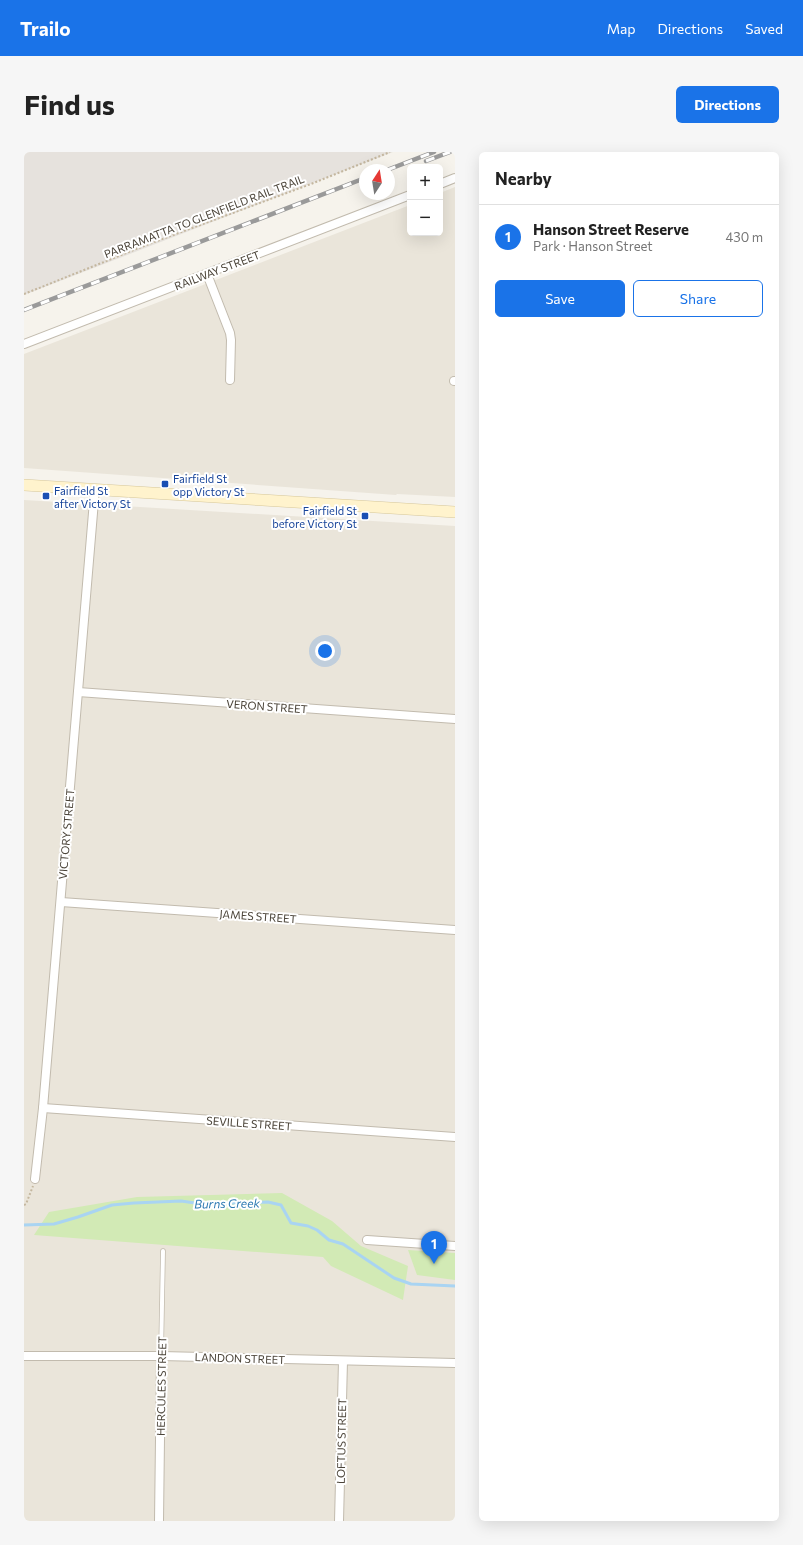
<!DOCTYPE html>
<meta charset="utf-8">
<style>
:root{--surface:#fff;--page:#f6f6f6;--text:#222;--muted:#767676;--line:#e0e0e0;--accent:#1a73e8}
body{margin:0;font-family:Commissioner,sans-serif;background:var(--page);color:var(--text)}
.controls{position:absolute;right:12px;top:12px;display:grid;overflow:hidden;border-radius:6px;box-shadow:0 4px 16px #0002}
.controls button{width:36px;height:36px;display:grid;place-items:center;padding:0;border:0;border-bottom:1px solid var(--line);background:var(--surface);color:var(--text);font:20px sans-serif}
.compass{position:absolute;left:335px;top:12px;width:36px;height:36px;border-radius:50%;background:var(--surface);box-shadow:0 4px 16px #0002;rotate:12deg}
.you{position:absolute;left:301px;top:499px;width:14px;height:14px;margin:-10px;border:3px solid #fff;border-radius:50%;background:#1a73e8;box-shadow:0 0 0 6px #1a73e833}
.badge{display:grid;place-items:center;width:26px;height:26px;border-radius:50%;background:var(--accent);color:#fff;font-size:13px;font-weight:700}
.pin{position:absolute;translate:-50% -33px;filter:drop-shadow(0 1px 2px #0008)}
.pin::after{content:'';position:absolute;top:21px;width:14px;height:12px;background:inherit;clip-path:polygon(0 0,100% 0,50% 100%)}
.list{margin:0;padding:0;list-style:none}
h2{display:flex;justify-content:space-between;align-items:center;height:52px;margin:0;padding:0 16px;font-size:17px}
h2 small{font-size:13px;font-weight:400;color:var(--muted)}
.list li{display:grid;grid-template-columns:26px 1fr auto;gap:12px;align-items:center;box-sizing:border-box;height:64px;padding:0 16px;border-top:1px solid var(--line)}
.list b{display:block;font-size:15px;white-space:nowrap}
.list p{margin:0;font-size:13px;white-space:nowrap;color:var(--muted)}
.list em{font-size:13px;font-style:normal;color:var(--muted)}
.actions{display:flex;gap:8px;padding:12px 16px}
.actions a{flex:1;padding:9px 0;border:1px solid var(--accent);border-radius:6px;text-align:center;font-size:14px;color:var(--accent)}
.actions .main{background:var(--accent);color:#fff}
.map{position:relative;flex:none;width:431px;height:1369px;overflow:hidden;border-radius:6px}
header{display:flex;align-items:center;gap:24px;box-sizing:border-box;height:56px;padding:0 20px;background:var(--accent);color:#fff}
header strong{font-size:19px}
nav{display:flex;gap:22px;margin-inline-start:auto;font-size:14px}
.intro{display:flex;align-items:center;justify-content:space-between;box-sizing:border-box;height:96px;padding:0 24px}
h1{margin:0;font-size:28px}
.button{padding:10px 18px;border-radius:6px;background:var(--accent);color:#fff;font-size:14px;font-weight:700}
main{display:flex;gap:24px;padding:0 24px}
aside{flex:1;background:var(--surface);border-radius:6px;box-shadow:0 4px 16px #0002}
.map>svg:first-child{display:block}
</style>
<header>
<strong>Trailo</strong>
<nav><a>Map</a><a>Directions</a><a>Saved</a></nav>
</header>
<div class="intro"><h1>Find us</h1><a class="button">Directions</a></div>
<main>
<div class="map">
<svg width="431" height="1369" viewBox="0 0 431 1369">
<rect width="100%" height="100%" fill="#f6f3ec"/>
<g fill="#eae5da">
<path d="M 431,35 L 431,345 L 373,342 L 372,343 L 0,316 L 0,202 L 386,53 L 386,81 L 416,81 L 416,41 Z"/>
<path d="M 0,348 L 431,374 L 431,1369 L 0,1369 Z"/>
</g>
<path fill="#e6e2dd" d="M 0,0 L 369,0 L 0,143 Z"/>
<g fill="#d2eab5">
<path d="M 258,1041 L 308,1069 L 337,1094 L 384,1114 L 379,1148 L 307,1114 L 299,1105 L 10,1083 L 25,1060 L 113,1045 Z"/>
<path d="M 384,1098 L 431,1101 L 431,1128 L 393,1123 Z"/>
</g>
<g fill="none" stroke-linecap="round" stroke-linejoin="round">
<path stroke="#a9d4f2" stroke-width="3" d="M 0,1073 L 30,1072 L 54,1065 L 88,1053 L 110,1051 L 157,1049 L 178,1052 L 244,1050 L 257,1053 L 267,1071 L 284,1074 L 293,1078 L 305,1088 L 319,1092 L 370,1126 L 387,1132 L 431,1134"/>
<defs>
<path id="lane" d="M 137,1204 L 139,1099"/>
<g id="street">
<path d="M 416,32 L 431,26"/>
<path d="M 183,122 L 206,181 L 207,188 L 206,228"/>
<path d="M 0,192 L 386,43"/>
<path d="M 430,229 L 431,229"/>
<path d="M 54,540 L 431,567"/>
<path d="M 37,750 L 431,778"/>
<path d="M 19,956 L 431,985"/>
<path d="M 11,1027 L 19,956 L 71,337"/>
<path d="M 343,1088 L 431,1094"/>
<path d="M 0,1204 L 137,1204 L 431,1211"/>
<path d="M 135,1369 L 137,1204"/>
<path d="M 315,1369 L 319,1209"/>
</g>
<path id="secondary" d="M 0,333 L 431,360"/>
</defs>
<use href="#lane" stroke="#c2bbae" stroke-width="5.5"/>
<use href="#street" stroke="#c2bbae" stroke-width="10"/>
<use href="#secondary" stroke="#d6c79b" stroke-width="12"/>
<g stroke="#c4b79f" stroke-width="2" stroke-dasharray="2 2" stroke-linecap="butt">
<path d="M 0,142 L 125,92 L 287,32 L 366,0"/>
<path d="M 0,1053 L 2,1052 L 9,1034"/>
</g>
<use href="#lane" stroke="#fff" stroke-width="4"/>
<use href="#street" stroke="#fff" stroke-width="8"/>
<use href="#secondary" stroke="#fff3cd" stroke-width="11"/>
<defs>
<g id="rail">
<path d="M 402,9 L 426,0"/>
<path d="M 363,18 L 410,0"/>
<path d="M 0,158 L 341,26"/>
</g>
</defs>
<use href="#rail" stroke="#9a9a9a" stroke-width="4.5"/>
<use href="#rail" stroke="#fff" stroke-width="3" stroke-dasharray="9" stroke-linecap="butt"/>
</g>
<g fill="#1a4fb4" stroke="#fff" stroke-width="1.5">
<rect x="137" y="328" width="8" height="8" rx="2"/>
<rect x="18" y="340" width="8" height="8" rx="2"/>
<rect x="337" y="360" width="8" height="8" rx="2"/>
</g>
<g text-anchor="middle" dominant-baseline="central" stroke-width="4" stroke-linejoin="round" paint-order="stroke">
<g font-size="11" fill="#4b4439" stroke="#fff">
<text transform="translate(180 64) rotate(-21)">PARRAMATTA TO GLENFIELD RAIL TRAIL</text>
<text transform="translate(193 118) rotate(-21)">RAILWAY STREET</text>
<text transform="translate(243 554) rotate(4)">VERON STREET</text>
<text transform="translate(42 682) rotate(-85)">VICTORY STREET</text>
<text transform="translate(234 764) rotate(4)">JAMES STREET</text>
<text transform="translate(225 971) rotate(4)">SEVILLE STREET</text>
<text transform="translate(216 1206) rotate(2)">LANDON STREET</text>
<text transform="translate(137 1234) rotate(-89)">HERCULES STREET</text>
<text transform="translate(317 1289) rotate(-89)">LOFTUS STREET</text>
</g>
<g font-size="11" fill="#164399" stroke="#fff" text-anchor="start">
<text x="149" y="326">Fairfield St<tspan x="149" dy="13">opp Victory St</tspan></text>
<text x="30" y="338">Fairfield St<tspan x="30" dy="13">after Victory St</tspan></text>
<text x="333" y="358" text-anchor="end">Fairfield St<tspan x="333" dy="13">before Victory St</tspan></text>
</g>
<g font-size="12" font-style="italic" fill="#2e7ab2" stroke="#fff">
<text transform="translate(203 1051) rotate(-1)">Burns Creek</text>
</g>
</g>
</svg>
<div class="controls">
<button>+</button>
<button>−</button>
</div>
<svg class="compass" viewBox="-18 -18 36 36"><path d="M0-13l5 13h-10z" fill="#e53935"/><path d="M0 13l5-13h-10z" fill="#767676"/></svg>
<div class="you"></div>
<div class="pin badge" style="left:410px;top:1112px">1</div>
</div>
<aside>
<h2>Nearby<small></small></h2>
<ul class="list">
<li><span class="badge">1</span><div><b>Hanson Street Reserve</b><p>Park · Hanson Street</p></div><em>430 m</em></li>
</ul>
<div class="actions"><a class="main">Save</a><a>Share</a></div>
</aside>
</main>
